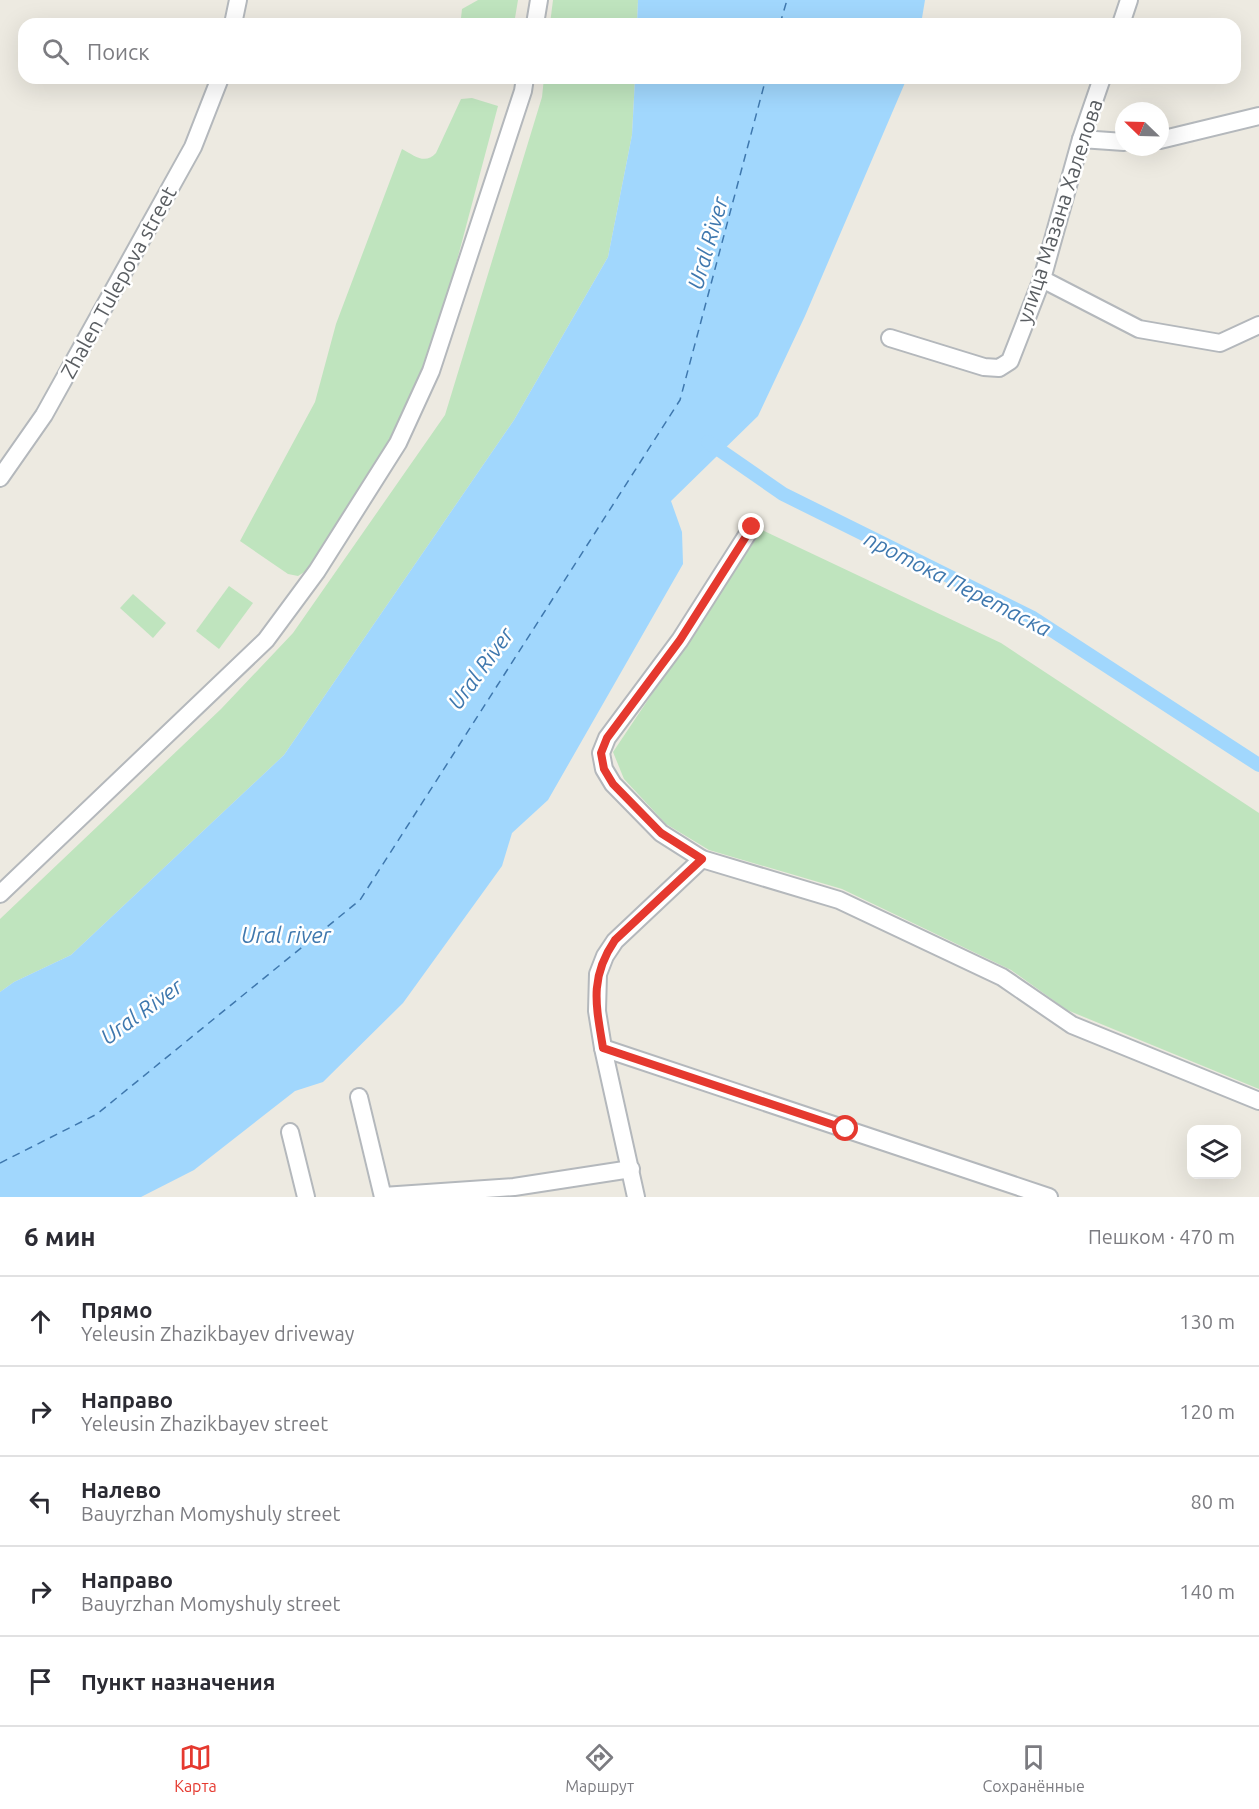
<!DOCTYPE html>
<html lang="ru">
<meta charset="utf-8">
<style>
:root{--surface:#fff;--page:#f2f2f3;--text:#2b2b33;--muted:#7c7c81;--line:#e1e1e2;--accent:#e5392f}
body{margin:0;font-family:Ubuntu,sans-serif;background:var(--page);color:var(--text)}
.controls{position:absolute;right:18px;bottom:18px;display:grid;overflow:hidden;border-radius:12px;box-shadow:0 6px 24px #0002}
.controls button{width:54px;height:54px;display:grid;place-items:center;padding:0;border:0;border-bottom:2px solid var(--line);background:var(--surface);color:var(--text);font:30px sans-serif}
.compass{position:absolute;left:1115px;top:102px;width:54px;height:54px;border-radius:50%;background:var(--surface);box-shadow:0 6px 24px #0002;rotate:293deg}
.stop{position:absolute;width:18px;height:18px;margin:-14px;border:4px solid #e5392f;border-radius:50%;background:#fff}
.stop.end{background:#e5392f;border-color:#fff;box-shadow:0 2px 6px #0008}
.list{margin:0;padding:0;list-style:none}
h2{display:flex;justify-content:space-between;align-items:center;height:78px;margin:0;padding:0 24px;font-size:26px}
h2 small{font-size:20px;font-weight:400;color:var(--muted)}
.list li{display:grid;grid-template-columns:39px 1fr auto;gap:18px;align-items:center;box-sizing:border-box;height:90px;padding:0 24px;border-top:2px solid var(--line)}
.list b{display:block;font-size:22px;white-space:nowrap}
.list p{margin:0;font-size:20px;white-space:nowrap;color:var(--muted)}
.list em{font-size:20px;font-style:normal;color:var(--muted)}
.icon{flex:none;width:33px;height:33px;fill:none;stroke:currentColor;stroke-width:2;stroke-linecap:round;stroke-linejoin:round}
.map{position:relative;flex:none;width:1259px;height:1197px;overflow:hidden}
.search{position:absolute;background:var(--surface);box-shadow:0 6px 24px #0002;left:18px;right:18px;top:18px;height:66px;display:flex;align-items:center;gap:15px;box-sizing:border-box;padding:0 21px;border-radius:18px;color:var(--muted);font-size:22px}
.sheet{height:528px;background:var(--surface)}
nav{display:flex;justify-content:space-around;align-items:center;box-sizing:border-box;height:84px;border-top:2px solid var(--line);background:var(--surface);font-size:16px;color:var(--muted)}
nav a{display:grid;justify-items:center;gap:3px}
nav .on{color:var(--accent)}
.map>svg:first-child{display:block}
</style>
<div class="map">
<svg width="1259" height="1197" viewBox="0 0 1259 1197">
<rect width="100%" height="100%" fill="#edeae1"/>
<g fill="#bfe4be">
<path d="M 478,0 L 518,0 L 514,24 L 467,24 L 461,18 L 462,9 Z"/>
<path d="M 553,0 L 638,0 L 637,24 L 550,24 Z"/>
<path d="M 544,78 L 635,78 L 632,135 L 608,257 L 514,420 L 284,755 L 71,955 L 14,982 L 0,992 L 0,919 L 221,709 L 293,633 L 445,415 L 542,97 Z"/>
<path d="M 472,98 L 498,106 L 426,377 L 379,464 L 306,571 L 298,576 L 288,574 L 240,541 L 315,402 L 336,324 L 402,149 C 415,156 425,165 436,153 L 461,99 Z"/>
<path d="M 762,530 L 1001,643 L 1259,813 L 1259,1089 L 1067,1010 L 1011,970 L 842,889 L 709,850 L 666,824 L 624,779 L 613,752 Z"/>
<path d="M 229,586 L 253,603 L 219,649 L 196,631 Z"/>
<path d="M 133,594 L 166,623 L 153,638 L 120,608 Z"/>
</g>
<g fill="#a1d7fd">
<path d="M 638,0 L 925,0 L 921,24 L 637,24 Z"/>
<path d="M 635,78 L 907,78 L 805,316 L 758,416 L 671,501 L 682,532 L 683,564 L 548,800 L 512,833 L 502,866 L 403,1003 L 323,1082 L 295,1091 L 194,1170 L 141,1197 L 0,1197 L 0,992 L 14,982 L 71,955 L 284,755 L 514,420 L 608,257 L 632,135 Z"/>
</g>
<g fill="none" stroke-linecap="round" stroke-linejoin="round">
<path stroke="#a1d7fd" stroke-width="14" d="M 708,442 L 783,494 L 1033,618 L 1259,765"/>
<g stroke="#3f78ae" stroke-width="1.5" stroke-dasharray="8 6" stroke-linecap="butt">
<path d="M 780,24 L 787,0"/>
<path d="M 0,1163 L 97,1114 L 360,900 L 680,400 L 766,78"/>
</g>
<defs>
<g id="minor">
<path d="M 233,24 L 238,0"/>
<path d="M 535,24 L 539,0"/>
<path d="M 1121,24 L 1129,0"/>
<path d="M 1081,139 L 1124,142"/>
<path d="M 1160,140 L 1259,116"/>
<path d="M 1042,279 L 1139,329 L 1220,343 L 1259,325"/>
<path d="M 890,338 L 984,367 L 999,368 L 1010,361 L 1042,279 L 1081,139 L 1102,78"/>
<path d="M 0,478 L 44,415 L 193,147 L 220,78"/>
<path d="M 752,527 L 680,640 L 607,738 L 601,753 L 604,769 L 613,784 L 661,833 L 702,859 L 839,900 L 1002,977 L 1072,1025 L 1259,1101"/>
<path d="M 0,894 L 266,640 L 317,571 L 398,443 L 431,371 L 523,91 L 525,78"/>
<path d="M 603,1048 L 1049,1197"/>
<path d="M 359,1097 L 383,1197"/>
<path d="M 290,1132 L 306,1197"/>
<path d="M 383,1196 L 514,1187 L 631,1169"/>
<path d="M 636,1197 L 603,1048 L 597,1011 L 598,974 L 605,956 L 615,941 L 702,859"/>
</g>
</defs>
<use href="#minor" stroke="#b4b8bc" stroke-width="20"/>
<use href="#minor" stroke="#fff" stroke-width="16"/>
</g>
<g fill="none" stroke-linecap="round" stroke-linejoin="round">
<path stroke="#e5392f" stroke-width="8" d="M 752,527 L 680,640 L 607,738 L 601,753 L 604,769 L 613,784 L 661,833 L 702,859 L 615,940 C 589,978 596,1005 603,1048 L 846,1129"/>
</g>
<g text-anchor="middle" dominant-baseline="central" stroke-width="5" stroke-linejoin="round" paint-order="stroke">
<g font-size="21" fill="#5a5e62" stroke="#fff">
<text transform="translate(1059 211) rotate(-72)">улица Мазана Халелова</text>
<text transform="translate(118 282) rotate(-61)">Zhalen Tulepova street</text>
</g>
<g font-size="22" font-style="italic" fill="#3f78ae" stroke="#fff">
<text transform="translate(707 243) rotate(-74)">Ural River</text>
<text transform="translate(958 583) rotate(27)">протока Перетаска</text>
<text transform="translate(480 668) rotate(-54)">Ural River</text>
<text x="286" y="934">Ural river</text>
<text transform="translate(141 1011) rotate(-36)">Ural River</text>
</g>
</g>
</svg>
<div class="controls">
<button><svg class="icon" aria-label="layers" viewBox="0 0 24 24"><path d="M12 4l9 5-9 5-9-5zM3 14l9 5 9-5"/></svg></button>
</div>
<svg class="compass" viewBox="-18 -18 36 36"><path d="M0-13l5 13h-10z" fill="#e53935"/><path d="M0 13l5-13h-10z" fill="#7c7c81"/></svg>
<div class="stop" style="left:846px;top:1129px"></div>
<div class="stop end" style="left:752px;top:527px"></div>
<div class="search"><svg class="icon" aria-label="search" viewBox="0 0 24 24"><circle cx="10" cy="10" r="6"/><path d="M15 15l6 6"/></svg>Поиск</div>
</div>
<section class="sheet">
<h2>6 мин<small>Пешком · 470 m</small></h2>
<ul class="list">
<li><svg class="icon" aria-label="ahead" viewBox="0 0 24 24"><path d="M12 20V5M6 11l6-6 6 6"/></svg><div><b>Прямо</b><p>Yeleusin Zhazikbayev driveway</p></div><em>130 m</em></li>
<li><svg class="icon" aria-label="right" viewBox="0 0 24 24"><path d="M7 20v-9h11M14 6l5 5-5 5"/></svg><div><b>Направо</b><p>Yeleusin Zhazikbayev street</p></div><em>120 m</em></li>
<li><svg class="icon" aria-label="left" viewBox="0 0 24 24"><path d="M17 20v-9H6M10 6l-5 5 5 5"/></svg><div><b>Налево</b><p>Bauyrzhan Momyshuly street</p></div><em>80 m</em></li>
<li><svg class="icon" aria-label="right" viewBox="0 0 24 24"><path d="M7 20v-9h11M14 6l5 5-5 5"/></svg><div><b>Направо</b><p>Bauyrzhan Momyshuly street</p></div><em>140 m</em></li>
<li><svg class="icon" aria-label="arrive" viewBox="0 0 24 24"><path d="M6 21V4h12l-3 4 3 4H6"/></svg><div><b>Пункт назначения</b></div></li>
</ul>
</section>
<nav>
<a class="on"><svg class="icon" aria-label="map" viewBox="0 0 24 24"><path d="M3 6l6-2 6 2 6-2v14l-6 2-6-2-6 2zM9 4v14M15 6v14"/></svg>Карта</a>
<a><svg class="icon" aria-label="directions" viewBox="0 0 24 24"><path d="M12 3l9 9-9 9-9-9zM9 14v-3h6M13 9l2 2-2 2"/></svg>Маршрут</a>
<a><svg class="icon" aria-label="saved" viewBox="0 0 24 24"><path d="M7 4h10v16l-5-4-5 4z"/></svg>Сохранённые</a>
</nav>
